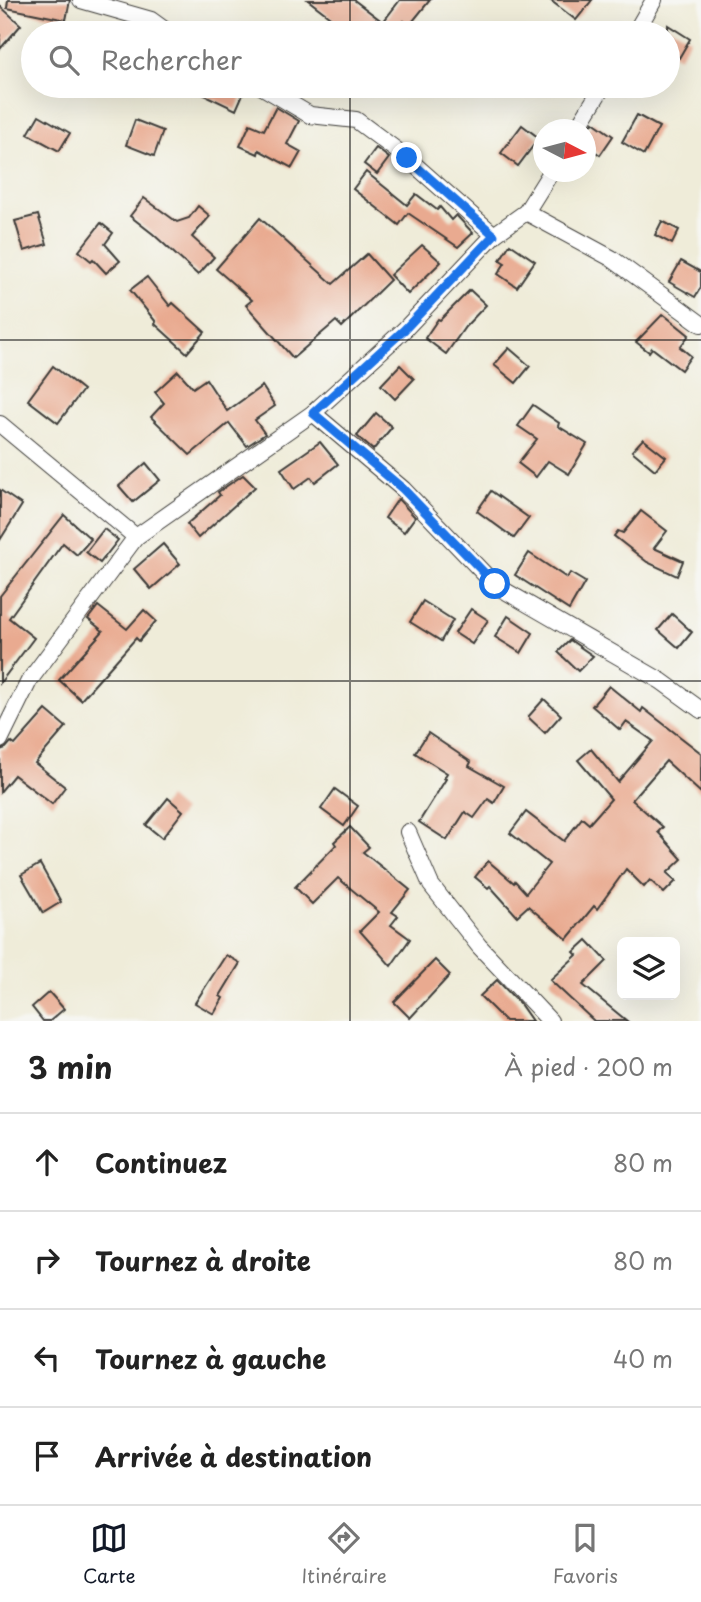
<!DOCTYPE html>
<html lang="fr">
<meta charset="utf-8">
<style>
:root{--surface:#fff;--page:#f2f2f2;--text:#222;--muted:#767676;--line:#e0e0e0;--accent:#111827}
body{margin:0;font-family:"Playpen Sans",sans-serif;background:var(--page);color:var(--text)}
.controls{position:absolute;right:21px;bottom:21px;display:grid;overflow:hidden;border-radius:10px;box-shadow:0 7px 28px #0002}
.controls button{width:63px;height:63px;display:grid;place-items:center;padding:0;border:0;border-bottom:2px solid var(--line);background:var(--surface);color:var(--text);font:35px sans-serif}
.compass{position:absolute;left:533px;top:119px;width:63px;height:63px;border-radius:50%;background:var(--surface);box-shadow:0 7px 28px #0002;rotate:96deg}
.stop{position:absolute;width:21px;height:21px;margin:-16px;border:5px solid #1a73e8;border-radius:50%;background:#fff}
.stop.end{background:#1a73e8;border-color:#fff;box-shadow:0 2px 7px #0008}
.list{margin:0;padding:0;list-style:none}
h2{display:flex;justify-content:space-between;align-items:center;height:91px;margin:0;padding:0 28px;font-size:30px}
h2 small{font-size:23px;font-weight:400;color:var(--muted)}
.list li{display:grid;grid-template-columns:46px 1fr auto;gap:21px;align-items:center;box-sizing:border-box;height:98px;padding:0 28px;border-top:2px solid var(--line)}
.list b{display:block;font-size:26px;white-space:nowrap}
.list em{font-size:23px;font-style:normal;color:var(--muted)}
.icon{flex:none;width:38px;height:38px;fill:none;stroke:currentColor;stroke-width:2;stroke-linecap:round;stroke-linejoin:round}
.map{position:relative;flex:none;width:701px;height:1021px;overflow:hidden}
.search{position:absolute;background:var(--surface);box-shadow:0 7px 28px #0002;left:21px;right:21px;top:21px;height:77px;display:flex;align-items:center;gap:18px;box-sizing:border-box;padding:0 24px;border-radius:38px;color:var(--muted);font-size:26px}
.sheet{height:483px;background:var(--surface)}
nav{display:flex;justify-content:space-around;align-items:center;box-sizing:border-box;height:98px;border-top:2px solid var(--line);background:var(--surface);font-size:19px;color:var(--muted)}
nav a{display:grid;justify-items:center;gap:4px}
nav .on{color:var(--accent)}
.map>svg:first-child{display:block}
</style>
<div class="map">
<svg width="701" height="1021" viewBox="0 0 701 1021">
<rect width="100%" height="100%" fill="#f6f6f2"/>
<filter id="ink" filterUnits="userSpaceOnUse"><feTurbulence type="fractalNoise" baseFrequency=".0143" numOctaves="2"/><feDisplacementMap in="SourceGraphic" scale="14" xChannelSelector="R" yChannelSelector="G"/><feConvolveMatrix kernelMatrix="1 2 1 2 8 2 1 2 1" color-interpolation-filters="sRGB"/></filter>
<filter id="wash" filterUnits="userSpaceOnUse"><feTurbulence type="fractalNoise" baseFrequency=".00686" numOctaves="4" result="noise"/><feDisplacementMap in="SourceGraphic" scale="28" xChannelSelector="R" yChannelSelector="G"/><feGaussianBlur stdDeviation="1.57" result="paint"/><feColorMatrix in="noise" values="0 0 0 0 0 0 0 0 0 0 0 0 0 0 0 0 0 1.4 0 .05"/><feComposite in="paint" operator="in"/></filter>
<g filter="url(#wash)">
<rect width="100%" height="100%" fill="#efecd9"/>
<g id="blocks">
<g fill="#e9aa90">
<path d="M 8,0 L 70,0 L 66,20 L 7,8 Z"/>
<path d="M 308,0 L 354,0 L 383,22 L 400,0 L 430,0 L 409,26 L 404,21 L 396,32 L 398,33 L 351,33 Z"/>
<path d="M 550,0 L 592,0 L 576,20 Z"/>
<path d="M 0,6 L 21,25 L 0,49 Z"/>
<path d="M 668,25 L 690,39 L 679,58 L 668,52 Z"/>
<path d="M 186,86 L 226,86 L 243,94 L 236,110 Z"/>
<path d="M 276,107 L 299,121 L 287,144 L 301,152 L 292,168 L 259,150 L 258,154 L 240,146 L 250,124 L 264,130 Z"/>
<path d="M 39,115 L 70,133 L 59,151 L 28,134 Z"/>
<path d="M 637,115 L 659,127 L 644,155 L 622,142 Z"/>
<path d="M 135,120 L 163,131 L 154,156 L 126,145 Z"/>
<path d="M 593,122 L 613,136 L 600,155 L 585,144 L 585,135 Z"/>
<path d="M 522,125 L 539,138 L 518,166 L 501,153 Z"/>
<path d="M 376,148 L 389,158 L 377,174 L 364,164 Z"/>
<path d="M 366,172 L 407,205 L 416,194 L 437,210 L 440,207 L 451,220 L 456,215 L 473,233 L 458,247 L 408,213 L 399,225 L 353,189 Z"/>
<path d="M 144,198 L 177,222 L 189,218 L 198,206 L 210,216 L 192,237 L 214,257 L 198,275 L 153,234 L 130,216 Z"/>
<path d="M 38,215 L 47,244 L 24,251 L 15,221 Z"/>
<path d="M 260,218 L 333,284 L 367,254 L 390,280 L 342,327 L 336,321 L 293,358 L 246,305 L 252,300 L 216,269 Z"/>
<path d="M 662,221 L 679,230 L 672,244 L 655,235 Z"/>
<path d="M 101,223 L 113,233 L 105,244 L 120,261 L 106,273 L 93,259 L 91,261 L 79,251 Z"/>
<path d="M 510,244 L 535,261 L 517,287 L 498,274 L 505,263 L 500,260 Z"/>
<path d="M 422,245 L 441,262 L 408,294 L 390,275 Z"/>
<path d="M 681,261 L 701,272 L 701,287 L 695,297 L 669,282 Z"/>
<path d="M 147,277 L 170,306 L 173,303 L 205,332 L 187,353 L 155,324 L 156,322 L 130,290 Z"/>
<path d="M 470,290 L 486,305 L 465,327 L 446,354 L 425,338 L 438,319 L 440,320 Z"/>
<path d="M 663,314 L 689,335 L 680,347 L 691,356 L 681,370 L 652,348 L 649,352 L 636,342 Z"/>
<path d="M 509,348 L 530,366 L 516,383 L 494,365 Z"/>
<path d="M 400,365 L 414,379 L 395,399 L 381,385 Z"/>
<path d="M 53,366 L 83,390 L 58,423 L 28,400 Z"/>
<path d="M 178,371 L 193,388 L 206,379 L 227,411 L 262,386 L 275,406 L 255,420 L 265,434 L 247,446 L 229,423 L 190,455 L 151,417 L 164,403 L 155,392 Z"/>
<path d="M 533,405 L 559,423 L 558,426 L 587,444 L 569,474 L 548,461 L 536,477 L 518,463 L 537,439 L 518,426 Z"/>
<path d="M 376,413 L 392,427 L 373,450 L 357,436 Z"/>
<path d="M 643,439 L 666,457 L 655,470 L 632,451 Z"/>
<path d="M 320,442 L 338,464 L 315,482 L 311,477 L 294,489 L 281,469 Z"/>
<path d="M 146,463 L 160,480 L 133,502 L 119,486 Z"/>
<path d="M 243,475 L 255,487 L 198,538 L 187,524 L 220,495 L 218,492 Z"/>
<path d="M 0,490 L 22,505 L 0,540 Z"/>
<path d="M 491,491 L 529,518 L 514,538 L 477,511 Z"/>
<path d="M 398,499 L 415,517 L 404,532 L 385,518 Z"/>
<path d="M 641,511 L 667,531 L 654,548 L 683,561 L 677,576 L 647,562 L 614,536 L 618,531 L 623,533 Z"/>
<path d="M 64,515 L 91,539 L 77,555 L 63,543 L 9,618 L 34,638 L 0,683 L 0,596 Z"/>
<path d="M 104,529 L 118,540 L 100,563 L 86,552 Z"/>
<path d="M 163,544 L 180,564 L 151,589 L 134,569 Z"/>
<path d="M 529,553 L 567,578 L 570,573 L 585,582 L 569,610 L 515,575 Z"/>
<path d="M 423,601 L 453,620 L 441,641 L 410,622 Z"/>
<path d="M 98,606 L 127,629 L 144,610 L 156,621 L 139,641 L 136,638 L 81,700 L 59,680 L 103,631 L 88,619 Z"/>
<path d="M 471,609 L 488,620 L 472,644 L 455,633 Z"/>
<path d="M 672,614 L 692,632 L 679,648 L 658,630 Z"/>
<path d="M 508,616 L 533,633 L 521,653 L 495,637 Z"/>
<path d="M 570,640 L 593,656 L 578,671 L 558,652 Z"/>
<path d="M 609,686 L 641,712 L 643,708 L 701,753 L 701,793 L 666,761 L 632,800 L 663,827 L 658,832 L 682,859 L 667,873 L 676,881 L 664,893 L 650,880 L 644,887 L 626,869 L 597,909 L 594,906 L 567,939 L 528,906 L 517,916 L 490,886 L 488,888 L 475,877 L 488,861 L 514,883 L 515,881 L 526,893 L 549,864 L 510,833 L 526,812 L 564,841 L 582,818 L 589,824 L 611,799 L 578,760 L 591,749 L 618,782 L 653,741 L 626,722 L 620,730 L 592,706 Z"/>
<path d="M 544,699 L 561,715 L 545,733 L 528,717 Z"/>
<path d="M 46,710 L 66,727 L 35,763 L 65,787 L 52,804 L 14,775 L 0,792 L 0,750 L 6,748 L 11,742 L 15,745 Z"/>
<path d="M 428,733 L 471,762 L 469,766 L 504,786 L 494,803 L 488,799 L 474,818 L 465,812 L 447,840 L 419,822 L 446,779 L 444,778 L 447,773 L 415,753 Z"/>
<path d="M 335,789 L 358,806 L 344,826 L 321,809 Z"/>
<path d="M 168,798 L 183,811 L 162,838 L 146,825 Z"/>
<path d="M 350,827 L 369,847 L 363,852 L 410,890 L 392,912 L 398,916 L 391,925 L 410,939 L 391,966 L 360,931 L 379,912 L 338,878 L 312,904 L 295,887 L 336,845 L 334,842 Z"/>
<path d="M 40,864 L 61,902 L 43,913 L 21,875 Z"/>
<path d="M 587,940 L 607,961 L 583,985 L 627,1021 L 594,1021 L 550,980 L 577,955 L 574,952 Z"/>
<path d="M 226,955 L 240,963 L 220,996 L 223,998 L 214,1014 L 195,1003 Z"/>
<path d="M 435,960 L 450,975 L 410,1018 L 394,1002 Z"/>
<path d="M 497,980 L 520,1004 L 532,1021 L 505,1021 L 480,996 Z"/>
<path d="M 49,992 L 64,1009 L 50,1021 L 43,1021 L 32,1007 Z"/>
</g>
</g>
</g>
<g filter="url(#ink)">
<use href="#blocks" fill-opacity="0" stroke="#3c3b38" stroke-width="2"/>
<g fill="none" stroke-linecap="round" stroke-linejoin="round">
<defs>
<g id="street">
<path d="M 81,0 L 151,20 L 169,33"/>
<path d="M 635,33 L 654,0"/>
<path d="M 261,86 L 310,115 L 356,120 L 407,158 L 494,235"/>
<path d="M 576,130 L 603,86"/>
<path d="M 526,212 L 611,258 L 701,324"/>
<path d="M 313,413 L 403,489 L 495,585 L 661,681 L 701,710"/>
<path d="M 0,424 L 136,537"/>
<path d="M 0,740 L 29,681 L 136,537 L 313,413 L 404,330 L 494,235 L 526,212 L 551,172"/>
<path d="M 408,832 L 431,885 L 479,946 L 550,1021"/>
</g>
</defs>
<use href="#street" stroke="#3c3b38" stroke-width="18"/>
<use href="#street" stroke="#fff" stroke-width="16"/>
</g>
</g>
<g fill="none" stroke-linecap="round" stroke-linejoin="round" filter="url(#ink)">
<path stroke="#1a73e8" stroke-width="9" d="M 407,158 L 494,235 L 404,330 L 313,413 L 403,489 L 495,584"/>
</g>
<path fill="none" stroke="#1c1c1c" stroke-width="2" stroke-opacity="0.55" d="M 350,0 L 350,33M 350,86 L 350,1021M 0,340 L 701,340M 0,681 L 701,681"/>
</svg>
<div class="controls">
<button><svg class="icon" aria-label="layers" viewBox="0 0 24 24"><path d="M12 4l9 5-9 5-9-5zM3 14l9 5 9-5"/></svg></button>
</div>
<svg class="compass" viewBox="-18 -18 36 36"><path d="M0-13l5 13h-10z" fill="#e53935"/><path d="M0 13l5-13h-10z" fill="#767676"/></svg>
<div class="stop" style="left:495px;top:584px"></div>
<div class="stop end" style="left:407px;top:158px"></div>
<div class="search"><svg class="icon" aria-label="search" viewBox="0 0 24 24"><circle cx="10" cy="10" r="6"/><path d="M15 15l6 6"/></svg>Rechercher</div>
</div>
<section class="sheet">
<h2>3 min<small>À pied · 200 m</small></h2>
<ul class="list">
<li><svg class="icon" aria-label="ahead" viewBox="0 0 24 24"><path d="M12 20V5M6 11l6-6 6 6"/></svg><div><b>Continuez</b></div><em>80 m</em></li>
<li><svg class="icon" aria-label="right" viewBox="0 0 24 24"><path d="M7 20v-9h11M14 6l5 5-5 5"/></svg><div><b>Tournez à droite</b></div><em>80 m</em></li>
<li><svg class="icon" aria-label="left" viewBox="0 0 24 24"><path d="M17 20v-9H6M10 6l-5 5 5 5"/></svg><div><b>Tournez à gauche</b></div><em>40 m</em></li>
<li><svg class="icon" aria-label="arrive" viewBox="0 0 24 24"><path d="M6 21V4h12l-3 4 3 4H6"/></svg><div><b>Arrivée à destination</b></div></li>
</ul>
</section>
<nav>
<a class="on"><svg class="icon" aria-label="map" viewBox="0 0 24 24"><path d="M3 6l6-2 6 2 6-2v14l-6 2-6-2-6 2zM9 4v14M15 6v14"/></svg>Carte</a>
<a><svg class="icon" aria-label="directions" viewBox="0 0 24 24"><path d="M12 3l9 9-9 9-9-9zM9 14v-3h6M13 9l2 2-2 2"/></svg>Itinéraire</a>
<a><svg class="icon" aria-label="saved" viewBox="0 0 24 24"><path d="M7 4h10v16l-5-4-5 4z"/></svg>Favoris</a>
</nav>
